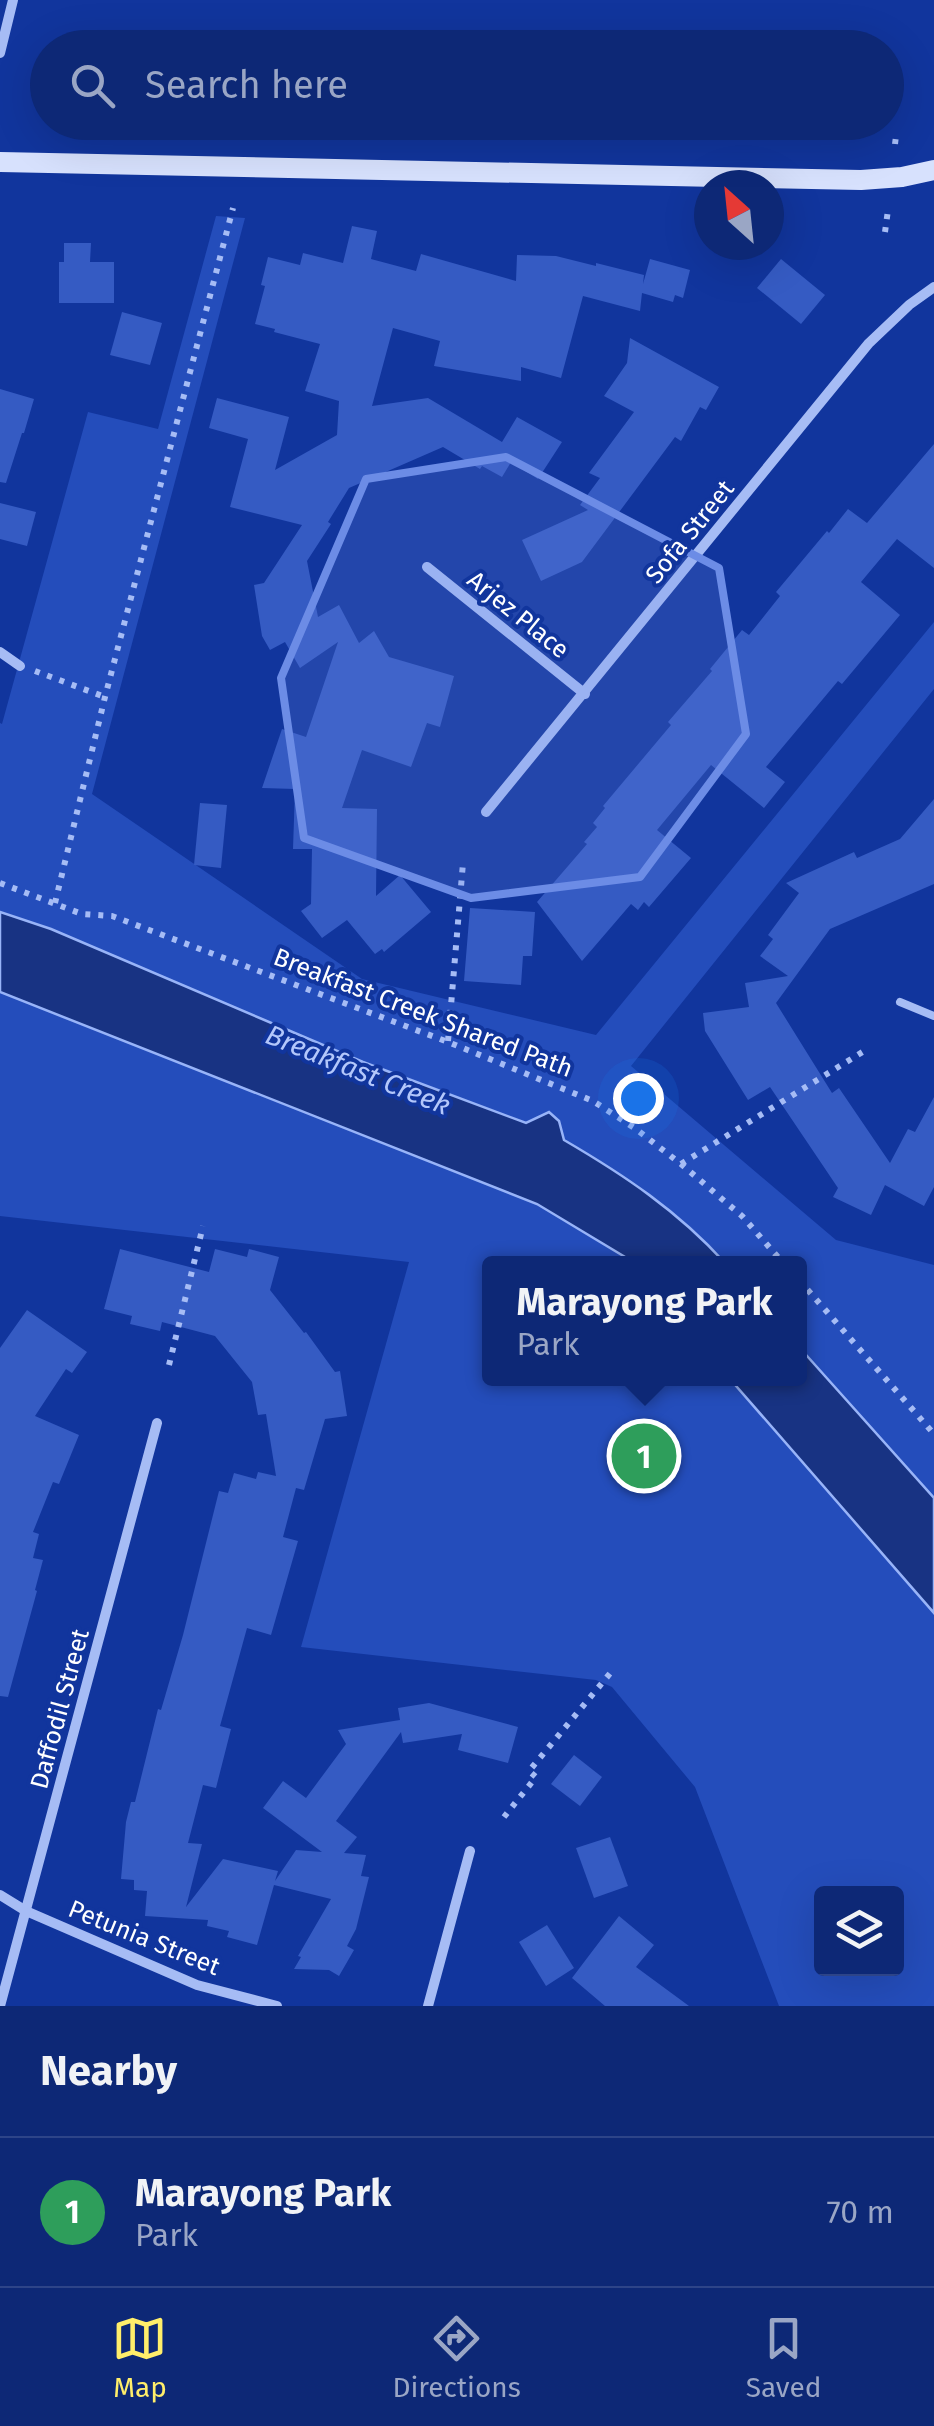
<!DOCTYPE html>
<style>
:root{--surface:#0d2876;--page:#1b347e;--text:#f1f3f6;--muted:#9aa6c5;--line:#2d4488;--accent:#ffee6a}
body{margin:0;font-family:"Fira Sans",sans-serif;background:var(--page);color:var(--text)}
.controls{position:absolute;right:30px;bottom:30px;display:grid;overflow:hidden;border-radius:10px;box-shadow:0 10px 40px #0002}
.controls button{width:90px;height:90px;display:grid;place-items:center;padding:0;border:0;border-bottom:2px solid var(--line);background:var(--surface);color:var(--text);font:50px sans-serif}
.compass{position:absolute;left:694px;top:170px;width:90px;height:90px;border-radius:50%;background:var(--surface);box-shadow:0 10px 40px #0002;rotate:333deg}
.you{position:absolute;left:638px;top:1098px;width:35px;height:35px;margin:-25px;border:8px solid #fff;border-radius:50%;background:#1a73e8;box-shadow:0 0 0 15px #1a73e833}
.badge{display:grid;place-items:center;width:65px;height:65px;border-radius:50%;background:var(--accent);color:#fff;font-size:32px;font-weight:700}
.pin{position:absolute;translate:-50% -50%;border:5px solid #fff;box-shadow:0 2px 10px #0006}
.popup{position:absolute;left:482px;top:1256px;width:325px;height:130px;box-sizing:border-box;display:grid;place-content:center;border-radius:10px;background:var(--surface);filter:drop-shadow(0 2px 8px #0005);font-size:32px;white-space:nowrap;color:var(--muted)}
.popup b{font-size:38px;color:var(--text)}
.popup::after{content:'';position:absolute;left:50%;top:100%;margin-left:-20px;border:20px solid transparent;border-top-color:var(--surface)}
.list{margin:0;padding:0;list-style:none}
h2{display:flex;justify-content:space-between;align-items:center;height:130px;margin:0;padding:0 40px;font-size:42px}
h2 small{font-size:32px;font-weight:400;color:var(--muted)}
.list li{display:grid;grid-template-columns:65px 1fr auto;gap:30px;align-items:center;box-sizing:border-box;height:150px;padding:0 40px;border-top:2px solid var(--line)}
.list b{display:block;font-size:38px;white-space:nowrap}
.list p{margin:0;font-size:32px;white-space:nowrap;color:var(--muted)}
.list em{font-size:32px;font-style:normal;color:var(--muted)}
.icon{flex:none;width:55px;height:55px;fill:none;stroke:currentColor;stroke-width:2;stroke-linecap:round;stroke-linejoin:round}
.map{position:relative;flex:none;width:934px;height:2006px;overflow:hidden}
.search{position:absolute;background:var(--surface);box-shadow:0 10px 40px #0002;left:30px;right:30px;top:30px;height:110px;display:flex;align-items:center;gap:25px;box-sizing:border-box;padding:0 35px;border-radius:55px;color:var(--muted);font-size:38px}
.sheet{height:280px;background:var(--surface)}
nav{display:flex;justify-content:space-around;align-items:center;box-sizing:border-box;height:140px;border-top:2px solid var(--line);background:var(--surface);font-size:28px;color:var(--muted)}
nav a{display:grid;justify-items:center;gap:5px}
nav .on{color:var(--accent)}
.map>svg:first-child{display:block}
</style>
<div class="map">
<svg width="934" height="2006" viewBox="0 0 934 2006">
<rect width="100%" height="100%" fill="#11359d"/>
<path fill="#244dbb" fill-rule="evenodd" d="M 216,216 L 245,218 L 92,794 L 362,979 L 596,1035 L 934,622 L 934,689 L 631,1066 L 836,1240 L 934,1265 L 934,2006 L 779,2006 L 695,1787 L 612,1687 L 596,1680 L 301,1647 L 409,1262 L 0,1216 L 0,723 L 2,724 L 88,412 L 158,429 ZM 489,1264 L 799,1264 L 799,1378 L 489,1378 ZM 822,1894 L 896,1894 L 896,1968 L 822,1968 Z"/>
<g fill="#183383" stroke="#98b4f8" stroke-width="2.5">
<path d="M 0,912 L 51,929 L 363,1062 L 526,1123 L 549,1112 L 559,1121 L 564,1140 C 624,1175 678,1211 725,1263 L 631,1263 L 625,1257 L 537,1204 L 0,992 Z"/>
<path d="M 799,1347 L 934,1498 L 934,1613 L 730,1379 L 799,1378 Z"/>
</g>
<g fill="#355bc3">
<path d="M 352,226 L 377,231 L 371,259 L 416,271 L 421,254 L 516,281 L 517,255 L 556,256 L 596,266 L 596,263 L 644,275 L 643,284 L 650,259 L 690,270 L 683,298 L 675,295 L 673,302 L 642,293 L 640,311 L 583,296 L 561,378 L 521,367 L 521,381 L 434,366 L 440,341 L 393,328 L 372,406 L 428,398 L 502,442 L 517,417 L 562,442 L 538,479 L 511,462 L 502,477 L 482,466 L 480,469 L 443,447 L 349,488 L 328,522 L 331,524 L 307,561 L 318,617 L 339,605 L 359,643 L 374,631 L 389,657 L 454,676 L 440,727 L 427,723 L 411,767 L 362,750 L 342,808 L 377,809 L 376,896 L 400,875 L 431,912 L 384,952 L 382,949 L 375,954 L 347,920 L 322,938 L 301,911 L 311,904 L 312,849 L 293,849 L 295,789 L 262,788 L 282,729 L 306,737 L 338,642 L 300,668 L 285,642 L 270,650 L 262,636 L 254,585 L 264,583 L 302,525 L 230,507 L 248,439 L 209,428 L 217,398 L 289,417 L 275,470 L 337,435 L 339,401 L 305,391 L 320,344 L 274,332 L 275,329 L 255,324 L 265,286 L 261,285 L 268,257 L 300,265 L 303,253 L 343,263 Z"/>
<path d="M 64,243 L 91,243 L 90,262 L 114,262 L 114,303 L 59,303 L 59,262 L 64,262 Z"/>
<path d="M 781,259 L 825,295 L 801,324 L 757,288 Z"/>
<path d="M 122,312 L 162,323 L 150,365 L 110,355 Z"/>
<path d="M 630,338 L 719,387 L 706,410 L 700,407 L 681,441 L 675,437 L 582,562 L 541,581 L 522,540 L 588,510 L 580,505 L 600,478 L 589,473 L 634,412 L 604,396 L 627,363 Z"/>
<path d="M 0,389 L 34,399 L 24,433 L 22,433 L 6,483 L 0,482 Z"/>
<path d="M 934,444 L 934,568 L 897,539 L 861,582 L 900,615 L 842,684 L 838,681 L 766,767 L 785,782 L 764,808 L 711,765 L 657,830 L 691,858 L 649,907 L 644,902 L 638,910 L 631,904 L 582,961 L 537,902 L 587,844 L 584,842 L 597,827 L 593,823 L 605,808 L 603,806 L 671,725 L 668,722 L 712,671 L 710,669 L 742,630 L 749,635 L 780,596 L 776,592 L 827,531 L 829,533 L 848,509 L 867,523 Z"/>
<path d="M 0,503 L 36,512 L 27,546 L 0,539 Z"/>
<path d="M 934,799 L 934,884 L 830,929 L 776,1003 L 832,1093 L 839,1088 L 890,1163 L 908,1129 L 915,1132 L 934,1097 L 934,1187 L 924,1206 L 885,1185 L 871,1215 L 833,1197 L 838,1188 L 770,1087 L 748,1100 L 705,1031 L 703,1013 L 749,1007 L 745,983 L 788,976 L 760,956 L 773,939 L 768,935 L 799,893 L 786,883 L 854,852 L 857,858 L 900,839 Z"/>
<path d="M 200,803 L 227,805 L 221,868 L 194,865 Z"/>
<path d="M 470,908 L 535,912 L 532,956 L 523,956 L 521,985 L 464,981 Z"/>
<path d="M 120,1249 L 209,1272 L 215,1249 L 247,1257 L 249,1249 L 279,1257 L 270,1290 L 304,1333 L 306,1332 L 335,1372 L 340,1371 L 347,1416 L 325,1419 L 304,1490 L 296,1488 L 283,1537 L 298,1541 L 271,1635 L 247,1628 L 220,1726 L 231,1729 L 216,1788 L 203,1785 L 188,1843 L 202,1844 L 186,1907 L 223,1859 L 278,1871 L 275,1881 L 296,1850 L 322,1852 L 263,1808 L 283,1781 L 306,1798 L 346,1744 L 338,1730 L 400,1720 L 398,1708 L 429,1703 L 518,1727 L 508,1763 L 458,1750 L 462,1734 L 403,1743 L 401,1732 L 336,1821 L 357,1837 L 344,1853 L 366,1855 L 361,1876 L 369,1877 L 356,1929 L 347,1946 L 354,1950 L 339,1976 L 329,1970 L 294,1969 L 301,1957 L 298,1956 L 331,1899 L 274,1885 L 257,1945 L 227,1937 L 229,1931 L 207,1926 L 208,1920 L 145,1916 L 147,1891 L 134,1890 L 134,1880 L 121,1879 L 126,1822 L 131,1802 L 135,1802 L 158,1709 L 161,1710 L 183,1635 L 219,1491 L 228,1493 L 234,1473 L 256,1479 L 258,1472 L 276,1476 L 266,1414 L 258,1415 L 252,1382 L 215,1336 L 162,1322 L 160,1331 L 130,1324 L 132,1316 L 104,1309 Z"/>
<path d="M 27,1310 L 87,1352 L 72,1373 L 66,1369 L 35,1416 L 79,1435 L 59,1484 L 53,1482 L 33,1532 L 39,1534 L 33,1558 L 43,1560 L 35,1590 L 37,1591 L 8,1697 L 0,1696 L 0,1348 Z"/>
<path d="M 574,1755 L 602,1777 L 580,1806 L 551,1784 Z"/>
<path d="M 610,1837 L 628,1886 L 594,1898 L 576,1848 Z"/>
<path d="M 619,1916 L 654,1945 L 636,1967 L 689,2006 L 605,2006 L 572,1978 Z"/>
<path d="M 547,1925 L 574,1968 L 546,1986 L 519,1942 Z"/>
</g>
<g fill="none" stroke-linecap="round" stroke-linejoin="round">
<g stroke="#a6bcf5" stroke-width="6" stroke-dasharray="5 8" stroke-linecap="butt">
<path d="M 895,144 L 896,136"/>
<path d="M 885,232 L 888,210"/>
<path d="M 35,671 L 105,697"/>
<path d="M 0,883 L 82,914 L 112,916 L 448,1042 L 593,1101 L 636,1129 L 681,1164 L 742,1216 L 784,1264"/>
<path d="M 55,903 L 105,697 L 233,208"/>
<path d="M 448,1041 L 463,863"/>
<path d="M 681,1164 L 869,1048"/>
<path d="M 799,1280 L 934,1434"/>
<path d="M 169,1365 L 203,1226"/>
<path d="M 504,1817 L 536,1777 L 529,1771 L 612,1671"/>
</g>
<path stroke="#a6bcf5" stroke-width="8" d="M 900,1002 L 934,1016"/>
<g stroke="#a6bcf5" stroke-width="10">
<path d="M 0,53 L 13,0"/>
<path d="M 427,567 L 585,694"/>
<path d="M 0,652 L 20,666"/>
<path d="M 486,812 L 869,343 L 909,305 L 934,287"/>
<path d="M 0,1895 L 26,1911 L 197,1985 L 277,2006"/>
<path d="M 0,2006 L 157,1423"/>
<path d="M 428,2006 L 470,1851"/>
</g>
<path stroke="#d7e1fd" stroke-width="20" d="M 0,162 L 861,180 L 902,177 L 934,170"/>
</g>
<path fill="#6c8ce6" fill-opacity="0.2" stroke="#6c8ce6" stroke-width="8" stroke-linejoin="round" d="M 506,457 L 719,568 L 746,734 L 640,877 L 471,898 L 304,838 L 281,678 L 366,479 Z"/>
<g text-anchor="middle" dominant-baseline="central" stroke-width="8" stroke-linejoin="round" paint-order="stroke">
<g font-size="25" fill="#fff" stroke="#11359d">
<text transform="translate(690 532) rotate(-51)">Sofa Street</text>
<text transform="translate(518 615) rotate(39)">Arjez Place</text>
<text transform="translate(423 1013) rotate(21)">Breakfast Creek Shared Path</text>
<text transform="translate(60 1709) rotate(-75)">Daffodil Street</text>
<text transform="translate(144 1938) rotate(22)">Petunia Street</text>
</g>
<g font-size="28" font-style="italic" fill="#b3c7fb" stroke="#11359d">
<text transform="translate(358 1070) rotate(22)">Breakfast Creek</text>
</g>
</g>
</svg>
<div class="controls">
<button><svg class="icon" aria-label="layers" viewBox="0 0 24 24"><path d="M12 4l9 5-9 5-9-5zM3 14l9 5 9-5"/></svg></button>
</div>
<svg class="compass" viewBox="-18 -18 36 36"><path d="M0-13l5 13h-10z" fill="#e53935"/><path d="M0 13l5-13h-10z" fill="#9aa6c5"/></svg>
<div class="you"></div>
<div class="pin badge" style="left:644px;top:1456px;background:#2e9e5b">1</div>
<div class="popup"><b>Marayong Park</b>Park</div>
<div class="search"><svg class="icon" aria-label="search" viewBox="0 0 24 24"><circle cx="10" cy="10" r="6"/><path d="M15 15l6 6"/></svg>Search here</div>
</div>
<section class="sheet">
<h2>Nearby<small></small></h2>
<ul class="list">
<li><span class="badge" style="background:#2e9e5b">1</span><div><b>Marayong Park</b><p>Park</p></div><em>70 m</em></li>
</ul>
</section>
<nav>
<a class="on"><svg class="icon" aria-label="map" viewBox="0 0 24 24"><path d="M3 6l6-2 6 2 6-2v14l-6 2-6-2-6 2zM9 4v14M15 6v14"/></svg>Map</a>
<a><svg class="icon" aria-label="directions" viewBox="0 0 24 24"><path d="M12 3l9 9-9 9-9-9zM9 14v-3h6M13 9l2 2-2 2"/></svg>Directions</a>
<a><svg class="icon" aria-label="saved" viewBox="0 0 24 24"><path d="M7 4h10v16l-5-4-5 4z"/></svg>Saved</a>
</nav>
